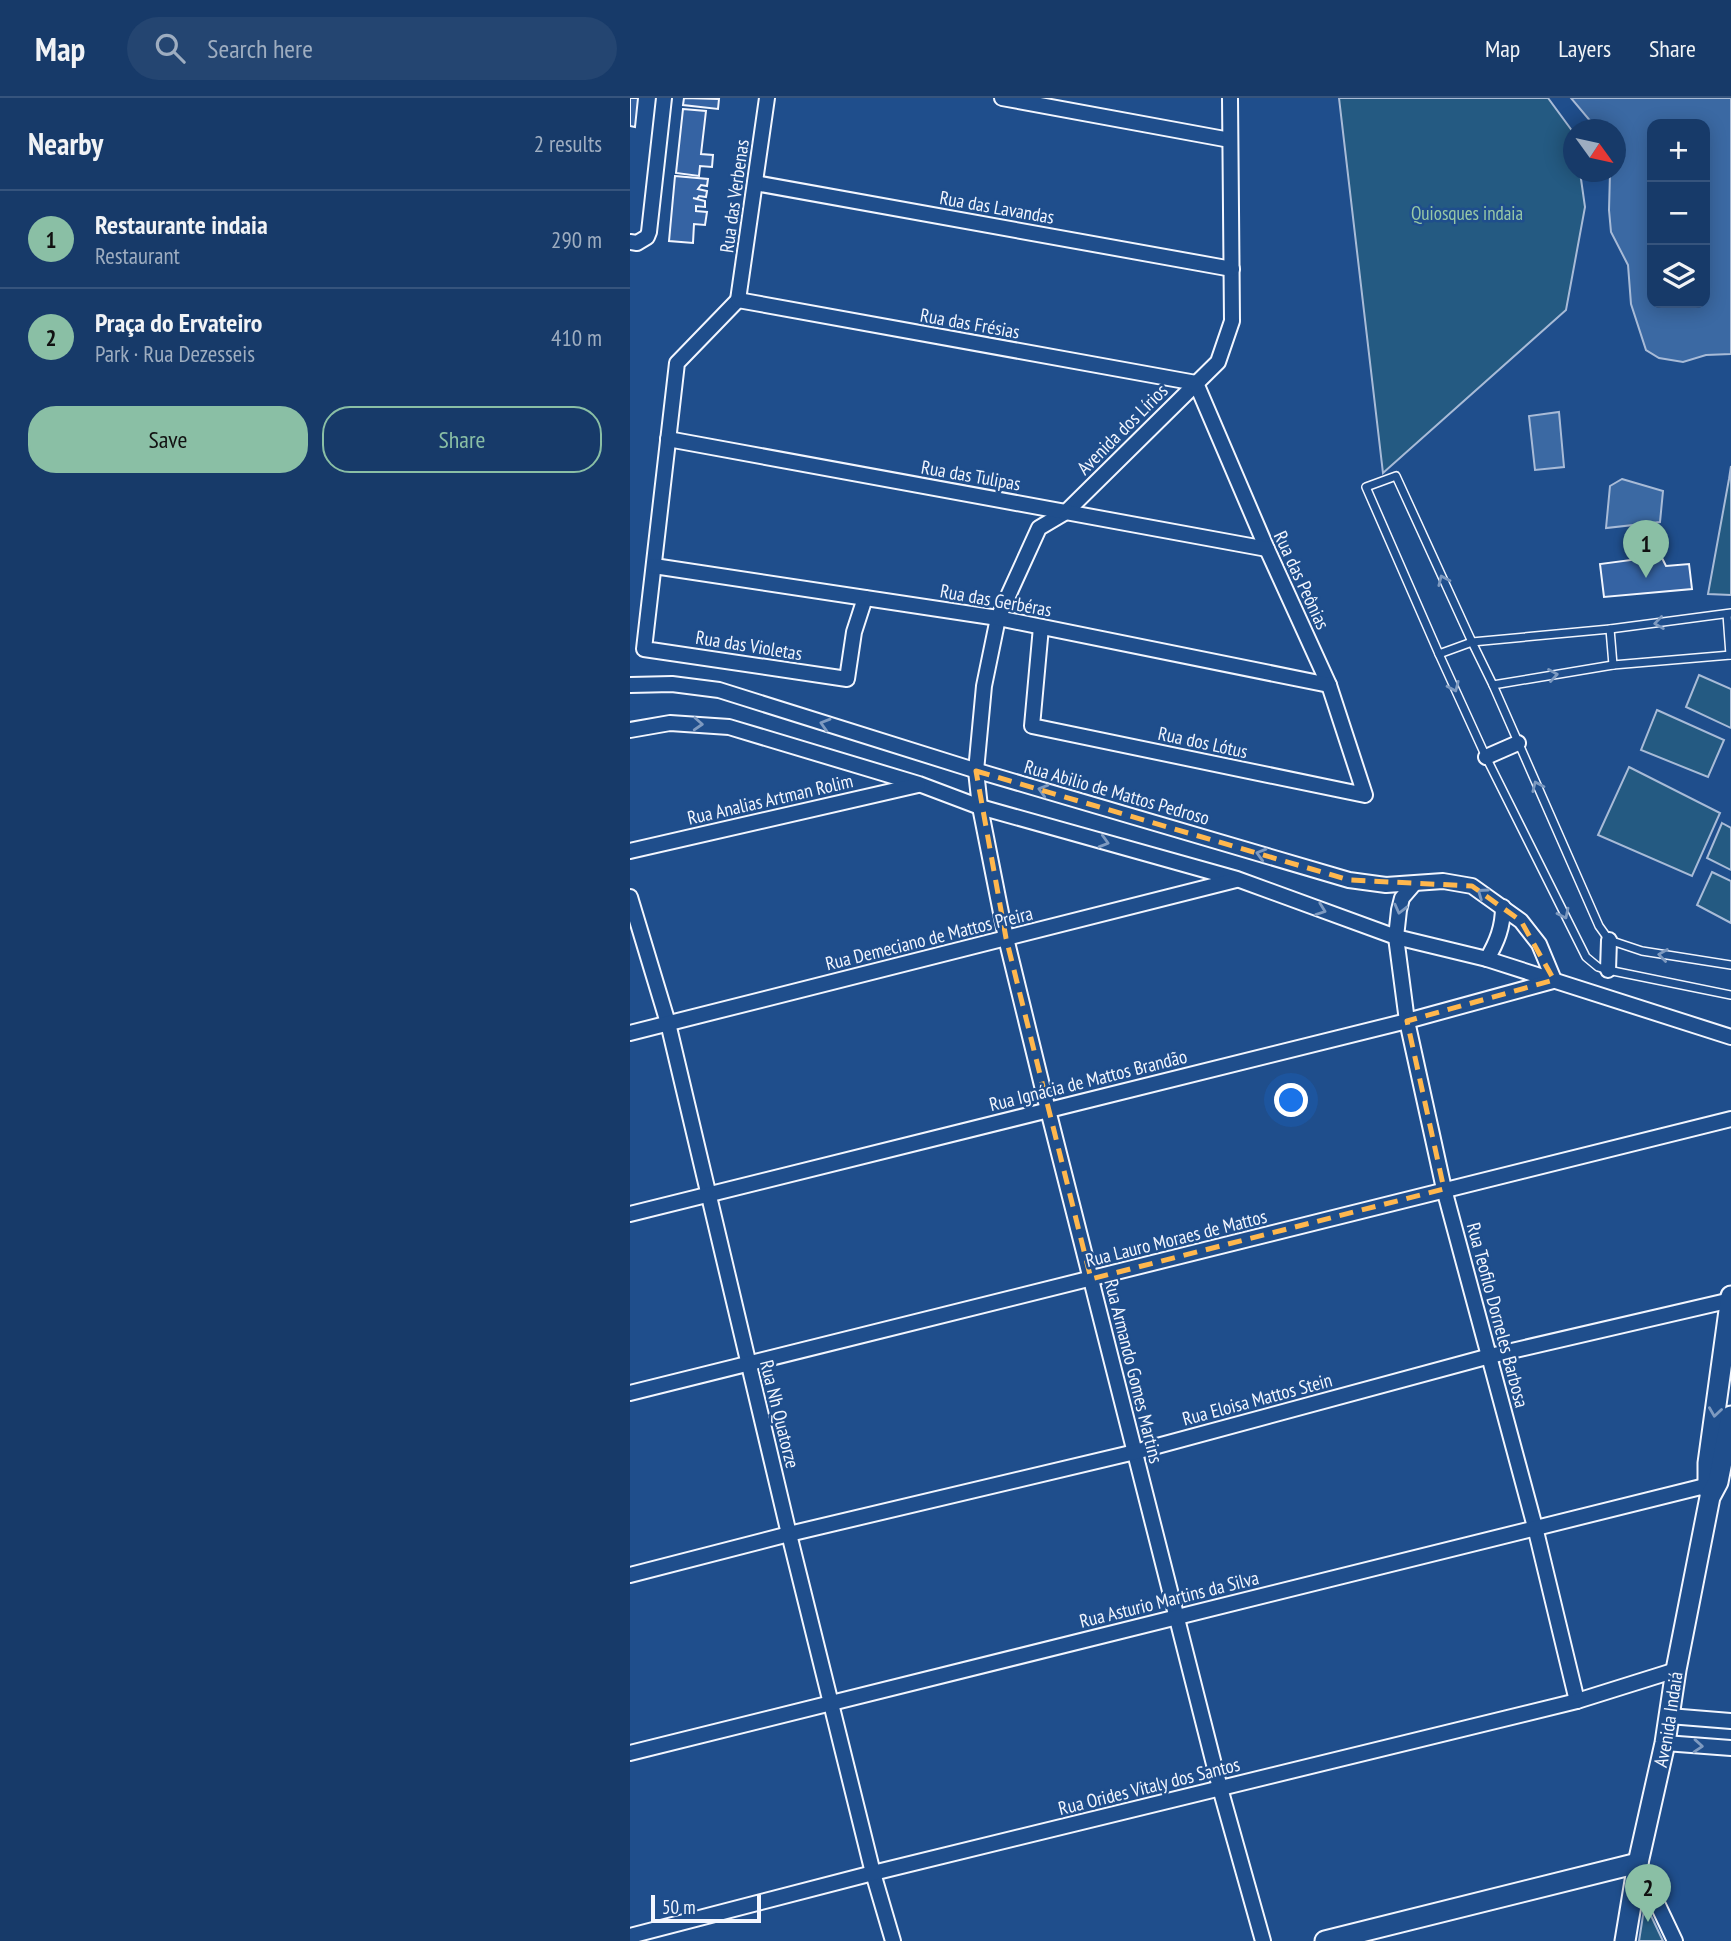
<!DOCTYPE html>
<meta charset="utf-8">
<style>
:root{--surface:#173a69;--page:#244571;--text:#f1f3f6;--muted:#9eadc0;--line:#36547d;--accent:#8abfa5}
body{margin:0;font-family:"PT Sans Narrow",sans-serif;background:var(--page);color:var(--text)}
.controls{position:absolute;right:21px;top:21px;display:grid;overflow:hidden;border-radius:14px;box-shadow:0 4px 18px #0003}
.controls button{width:63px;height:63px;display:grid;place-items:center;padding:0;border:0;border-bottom:2px solid var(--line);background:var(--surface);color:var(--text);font:35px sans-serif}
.compass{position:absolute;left:933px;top:21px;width:63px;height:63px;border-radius:50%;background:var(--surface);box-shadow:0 4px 18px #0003;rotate:123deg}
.scale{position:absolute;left:21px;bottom:18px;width:110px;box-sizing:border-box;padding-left:7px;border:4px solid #f2f6ff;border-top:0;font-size:19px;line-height:24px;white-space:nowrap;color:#f2f6ff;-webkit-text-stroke:5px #1f4e8c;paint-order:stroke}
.you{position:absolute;left:662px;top:1003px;width:24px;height:24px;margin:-18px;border:5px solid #fff;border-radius:50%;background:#1a73e8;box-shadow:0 0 0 10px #1a73e833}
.badge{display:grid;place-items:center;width:46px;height:46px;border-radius:50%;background:var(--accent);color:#111;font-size:23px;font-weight:700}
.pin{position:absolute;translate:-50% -58px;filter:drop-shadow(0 2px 4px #0008)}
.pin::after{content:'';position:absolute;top:37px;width:24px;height:21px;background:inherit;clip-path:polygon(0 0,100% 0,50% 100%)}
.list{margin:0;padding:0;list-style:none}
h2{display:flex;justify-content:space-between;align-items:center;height:91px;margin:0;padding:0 28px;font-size:30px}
h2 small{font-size:23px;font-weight:400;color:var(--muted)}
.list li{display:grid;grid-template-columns:46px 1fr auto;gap:21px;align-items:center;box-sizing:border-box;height:98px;padding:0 28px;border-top:2px solid var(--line)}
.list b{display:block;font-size:26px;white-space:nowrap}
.list p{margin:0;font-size:23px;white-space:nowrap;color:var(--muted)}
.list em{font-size:23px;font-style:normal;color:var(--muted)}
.actions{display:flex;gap:14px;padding:21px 28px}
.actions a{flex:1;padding:16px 0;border:2px solid var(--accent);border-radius:28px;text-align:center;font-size:24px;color:var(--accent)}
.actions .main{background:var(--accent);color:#111}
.icon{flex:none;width:38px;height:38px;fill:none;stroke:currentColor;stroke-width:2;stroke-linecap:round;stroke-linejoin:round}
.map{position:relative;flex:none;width:1101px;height:1843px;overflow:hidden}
header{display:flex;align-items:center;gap:42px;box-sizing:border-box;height:98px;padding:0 35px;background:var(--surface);border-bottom:2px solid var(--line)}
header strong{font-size:33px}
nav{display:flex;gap:38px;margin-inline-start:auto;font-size:24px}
.search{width:490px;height:63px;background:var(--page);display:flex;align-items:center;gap:18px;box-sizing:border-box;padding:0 24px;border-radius:38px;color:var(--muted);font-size:26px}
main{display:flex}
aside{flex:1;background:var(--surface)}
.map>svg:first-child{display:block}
</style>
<header>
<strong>Map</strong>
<div class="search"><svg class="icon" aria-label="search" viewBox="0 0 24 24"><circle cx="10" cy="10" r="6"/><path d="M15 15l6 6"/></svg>Search here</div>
<nav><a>Map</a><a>Layers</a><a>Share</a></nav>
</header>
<main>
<aside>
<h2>Nearby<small>2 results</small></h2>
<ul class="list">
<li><span class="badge">1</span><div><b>Restaurante indaia</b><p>Restaurant</p></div><em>290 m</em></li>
<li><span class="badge">2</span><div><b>Praça do Ervateiro</b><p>Park · Rua Dezesseis</p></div><em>410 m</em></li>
</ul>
<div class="actions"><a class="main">Save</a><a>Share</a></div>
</aside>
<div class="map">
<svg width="1101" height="1843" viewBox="0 0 1101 1843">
<rect width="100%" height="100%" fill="#1f4e8c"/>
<g fill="#245a82" stroke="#a8bbd7" stroke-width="2">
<path d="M 709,0 L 918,0 L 943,34 L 944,74 L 950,74 L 955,109 L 936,212 L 753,375 Z"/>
<path d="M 1101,368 L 1101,497 L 1078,496 L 1099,381 Z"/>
<path d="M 1069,577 L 1101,591 L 1101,630 L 1056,609 Z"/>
<path d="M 1027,612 L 1094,642 L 1078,679 L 1011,652 Z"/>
<path d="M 999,669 L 1090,715 L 1062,778 L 968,737 Z"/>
<path d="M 1092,725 L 1101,730 L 1101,772 L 1077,760 Z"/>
<path d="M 1082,774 L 1101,783 L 1101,825 L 1067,807 Z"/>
<path d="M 1015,1805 L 1033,1843 L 1009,1843 Z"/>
</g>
<g fill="#3b69a3" stroke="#a8bbd7" stroke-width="2" fill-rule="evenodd">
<path d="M 941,0 L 1101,0 L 1101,256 L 1076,257 L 1053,264 L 1029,260 L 1016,252 L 1001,206 L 998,167 L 981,134 L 979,112 L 980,75 L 986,74 L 986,32 L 967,31 ZM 1075,26 L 1075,205 L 1022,205 L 1022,26 Z"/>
<path d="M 929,314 L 934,369 L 905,372 L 899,318 Z"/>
<path d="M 992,381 L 1033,393 L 1030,424 L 976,430 L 980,388 Z"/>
</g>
<g fill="#3563a3" stroke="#f2f6ff" stroke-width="2">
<path d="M 0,0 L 8,0 L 5,29 L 0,28 Z"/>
<path d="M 54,0 L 89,1 L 88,11 L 53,7 Z"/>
<path d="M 53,11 L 76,13 L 71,56 L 83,57 L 82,69 L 70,68 L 69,78 L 46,75 Z"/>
<path d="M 45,78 L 78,81 L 77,88 L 71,87 L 68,91 L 77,93 L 76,99 L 69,98 L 67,101 L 63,100 L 75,103 L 75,109 L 66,108 L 66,113 L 77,114 L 75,127 L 64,126 L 63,145 L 39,143 Z"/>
<path d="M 1031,458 L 1036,468 L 1059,466 L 1062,491 L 974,499 L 970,466 Z"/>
</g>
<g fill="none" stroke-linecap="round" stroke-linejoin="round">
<defs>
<g id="lane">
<path d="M 1097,516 L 1100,557"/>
<path d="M 980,531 L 983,567"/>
<path d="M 809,556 L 736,389 L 766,378 L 842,544 L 980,531 L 1101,515"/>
<path d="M 863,587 L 983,567 L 1101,557"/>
<path d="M 1101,867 L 1012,853 L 979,842 L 969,828 L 863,587 L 842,544 L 809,556 L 856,659 L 956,859 L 968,869 L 978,872 L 1101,897"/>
</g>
<g id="street">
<path d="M 372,0 L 600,42"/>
<path d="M 600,0 L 602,223 L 588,264 L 436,414 L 409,430 L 368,520 L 354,588 L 346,673 L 350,709 L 376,840 L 418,1012 L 590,1690 L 633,1843"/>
<path d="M 125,85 L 602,171"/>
<path d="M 0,144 L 7,145 L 17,139 L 19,134 L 34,0"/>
<path d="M 108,202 L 566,285 L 637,451 L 699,587 L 735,697 L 402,628 L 411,529"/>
<path d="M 108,202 L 47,265 L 14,551 L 217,581 L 224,534 L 235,500"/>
<path d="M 108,202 L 137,0"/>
<path d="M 38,341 L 637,451"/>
<path d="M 24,468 L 368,520 L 699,587"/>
<path d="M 0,587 L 42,586 L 89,592 L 341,671 L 719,782 L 756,787 L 813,783 L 842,788 L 891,823 L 909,846 L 924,882"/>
<path d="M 0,632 L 40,625 L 99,629 L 289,686 L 350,709 L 607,781 L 766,839 L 857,861 L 1101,939"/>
<path d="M 856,659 L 888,645"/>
<path d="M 0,753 L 288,687"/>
<path d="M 784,786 L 772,800 L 769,812 L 766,839 L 777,923 L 814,1091 L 905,1429 L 947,1603"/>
<path d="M 0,799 L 38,925 L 159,1436 L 243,1775 L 263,1843"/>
<path d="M 857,861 C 867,844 873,829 873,809"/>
<path d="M 978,872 L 979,842"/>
<path d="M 0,935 L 606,782"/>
<path d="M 0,1116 L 777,923 L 923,883"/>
<path d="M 0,1295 L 1101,1021"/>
<path d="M 0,1477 L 159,1436 L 505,1354 L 860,1258 L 1101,1202"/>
<path d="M 1039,1618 L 1101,1623"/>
<path d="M 1035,1645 L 1101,1650"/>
<path d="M 0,1655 L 1087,1385"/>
<path d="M 1008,1765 L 1045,1843"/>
<path d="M 0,1838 L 243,1775 L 947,1603 L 1046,1572"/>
</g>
<g id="secondary">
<path d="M 1078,1391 L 1078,1365 L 1101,1198"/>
<path d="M 695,1843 L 1008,1765"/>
<path id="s1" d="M 995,1843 L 1008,1765 L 1035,1645 L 1046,1572 L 1080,1399 L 1088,1384 L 1101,1318"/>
</g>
</defs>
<use href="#lane" stroke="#f2f6ff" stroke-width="10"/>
<use href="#street" stroke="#f2f6ff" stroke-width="18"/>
<use href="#secondary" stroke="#f2f6ff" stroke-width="23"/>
<use href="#lane" stroke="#1f4e8c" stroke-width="7"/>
<use href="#street" stroke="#1f4e8c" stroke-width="14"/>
<use href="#secondary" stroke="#1f4e8c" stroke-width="19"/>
</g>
<defs><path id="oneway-chevron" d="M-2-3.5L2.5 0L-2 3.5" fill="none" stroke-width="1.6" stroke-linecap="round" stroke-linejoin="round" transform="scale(1.75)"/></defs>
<g stroke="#7e9ac0">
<use href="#oneway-chevron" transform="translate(813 482) rotate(-114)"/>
<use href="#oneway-chevron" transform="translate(1029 525) rotate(172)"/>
<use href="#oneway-chevron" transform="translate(923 577) rotate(-9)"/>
<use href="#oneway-chevron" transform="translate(824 589) rotate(66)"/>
<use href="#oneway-chevron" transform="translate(68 626) rotate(3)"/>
<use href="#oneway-chevron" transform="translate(195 626) rotate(-163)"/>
<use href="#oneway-chevron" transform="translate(907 688) rotate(-114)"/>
<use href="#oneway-chevron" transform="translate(413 692) rotate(-164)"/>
<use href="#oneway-chevron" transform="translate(474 744) rotate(16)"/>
<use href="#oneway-chevron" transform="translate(631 756) rotate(-164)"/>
<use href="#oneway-chevron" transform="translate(852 795) rotate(-145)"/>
<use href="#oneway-chevron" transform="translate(770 811) rotate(104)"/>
<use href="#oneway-chevron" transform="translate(691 812) rotate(20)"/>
<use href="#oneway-chevron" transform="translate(934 816) rotate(64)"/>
<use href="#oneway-chevron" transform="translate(1033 857) rotate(-172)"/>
<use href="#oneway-chevron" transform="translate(1085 1314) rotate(98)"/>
<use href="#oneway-chevron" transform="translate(1068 1648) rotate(4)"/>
</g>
<path fill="none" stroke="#ffb74d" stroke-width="5" stroke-dasharray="14 9" stroke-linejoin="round" d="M 346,673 L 719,782 L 842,788 L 891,823 L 924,882 L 777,923 L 814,1091 L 461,1181 L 376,840 Z"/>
<g text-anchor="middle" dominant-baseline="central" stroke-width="5" stroke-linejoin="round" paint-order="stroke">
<g font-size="19" fill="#f2f6ff" stroke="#1f4e8c">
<text transform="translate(104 98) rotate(-82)">Rua das Verbenas</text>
<text transform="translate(367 109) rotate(10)">Rua das Lavandas</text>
<text transform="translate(340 225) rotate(10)">Rua das Frésias</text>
<text transform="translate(492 331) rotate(-45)">Avenida dos Lírios</text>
<text transform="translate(341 377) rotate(10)">Rua das Tulipas</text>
<text transform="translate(672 482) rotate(65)">Rua das Peônias</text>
<text transform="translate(366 502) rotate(10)">Rua das Gerbéras</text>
<text transform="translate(119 547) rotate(9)">Rua das Violetas</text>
<text transform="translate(573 644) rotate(12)">Rua dos Lótus</text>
<text transform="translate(487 694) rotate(16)">Rua Abilio de Mattos Pedroso</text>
<text transform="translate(140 701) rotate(-13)">Rua Analias Artman Rolim</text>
<text transform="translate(299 840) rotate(-14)">Rua Demeciano de Mattos Preira</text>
<text transform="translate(458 982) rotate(-14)">Rua Ignácia de Mattos Brandão</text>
<text transform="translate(546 1140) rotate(-14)">Rua Lauro Moraes de Mattos</text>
<text transform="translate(868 1217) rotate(75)">Rua Teofilo Dorneles Barbosa</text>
<text transform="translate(504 1273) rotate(76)">Rua Armando Gomes Martins</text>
<text transform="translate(627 1301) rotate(-15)">Rua Eloisa Mattos Stein</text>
<text transform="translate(150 1316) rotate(76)">Rua Nh Quatorze</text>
<text transform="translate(539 1501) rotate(-14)">Rua Asturio Martins da Silva</text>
<text stroke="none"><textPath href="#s1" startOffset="226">Avenida Indaiá</textPath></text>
<text transform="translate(519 1688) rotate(-14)">Rua Orides Vitaly dos Santos</text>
</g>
<g font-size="19" fill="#97c8a6" stroke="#1f4e8c">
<text x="837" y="115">Quiosques indaia</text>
</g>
</g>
</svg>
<div class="controls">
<button>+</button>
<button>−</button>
<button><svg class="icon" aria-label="layers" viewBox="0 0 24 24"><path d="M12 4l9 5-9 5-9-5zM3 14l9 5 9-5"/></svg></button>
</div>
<svg class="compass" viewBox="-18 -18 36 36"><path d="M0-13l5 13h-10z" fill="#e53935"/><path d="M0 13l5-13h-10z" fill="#9eadc0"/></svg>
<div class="scale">50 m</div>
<div class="you"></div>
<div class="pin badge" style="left:1016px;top:480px">1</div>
<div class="pin badge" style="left:1018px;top:1824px">2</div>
</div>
</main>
